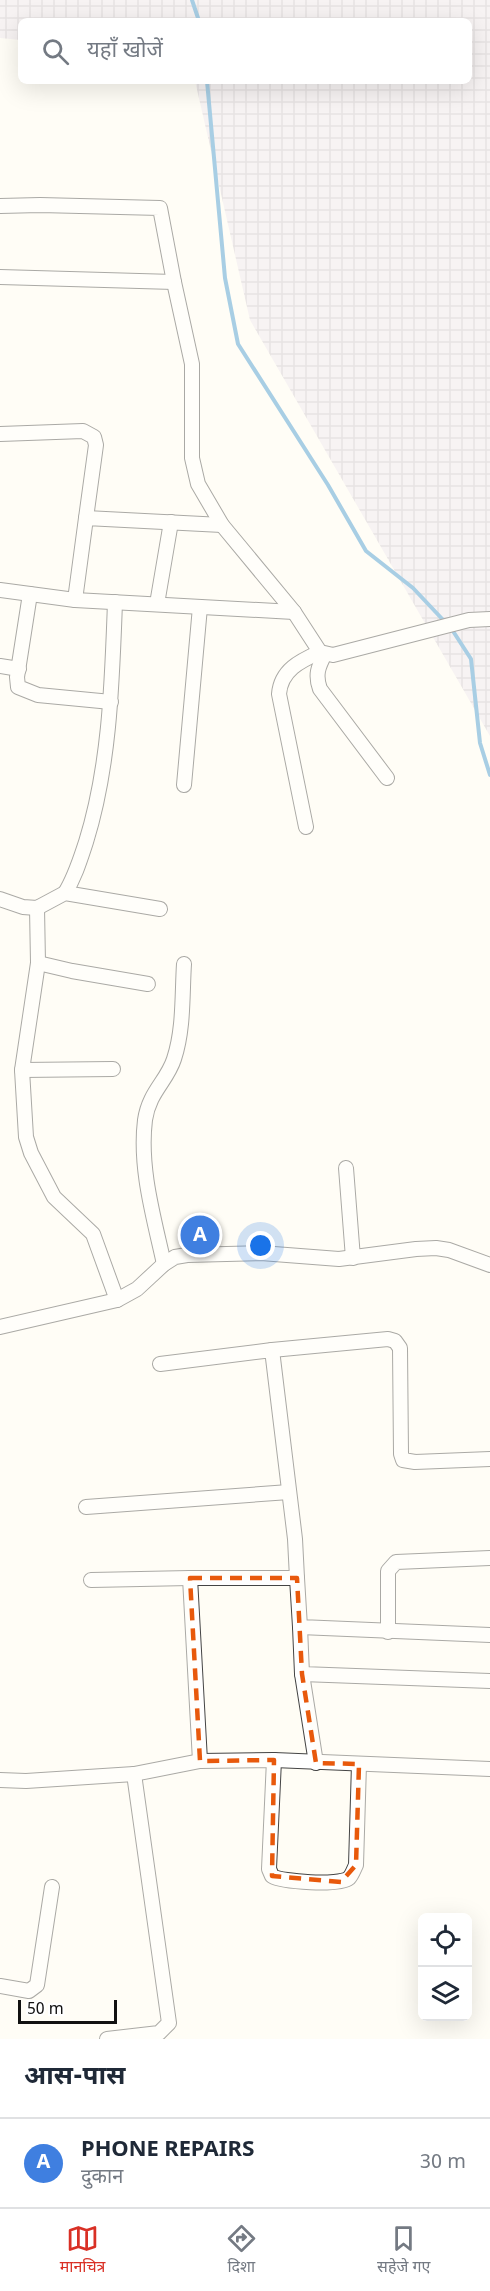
<!DOCTYPE html>
<html lang="hi">
<meta charset="utf-8">
<style>
:root{--surface:#fff;--page:#f6f6f7;--text:#1f2937;--muted:#747a83;--line:#e0e1e3;--accent:#d93025}
body{margin:0;font-family:Georgia,"Noto Sans Devanagari",serif;background:var(--page);color:var(--text)}
.controls{position:absolute;right:18px;bottom:18px;display:grid;overflow:hidden;border-radius:9px;box-shadow:0 6px 24px #0002}
.controls button{width:54px;height:54px;display:grid;place-items:center;padding:0;border:0;border-bottom:2px solid var(--line);background:var(--surface);color:var(--text);font:30px sans-serif}
.scale{position:absolute;left:18px;bottom:15px;width:99px;box-sizing:border-box;padding-left:6px;border:3px solid #111;border-top:0;font-size:16px;line-height:21px;white-space:nowrap;color:#111;-webkit-text-stroke:4px #fff;paint-order:stroke}
.you{position:absolute;left:261px;top:1246px;width:21px;height:21px;margin:-15px;border:4px solid #fff;border-radius:50%;background:#1a73e8;box-shadow:0 0 0 9px #1a73e833}
.badge{display:grid;place-items:center;width:39px;height:39px;border-radius:50%;background:var(--accent);color:#fff;font-size:20px;font-weight:700}
.pin{position:absolute;translate:-50% -50%;border:3px solid #fff;box-shadow:0 2px 6px #0006}
.list{margin:0;padding:0;list-style:none}
h2{display:flex;justify-content:space-between;align-items:center;height:78px;margin:0;padding:0 24px;font-size:26px}
h2 small{font-size:20px;font-weight:400;color:var(--muted)}
.list li{display:grid;grid-template-columns:39px 1fr auto;gap:18px;align-items:center;box-sizing:border-box;height:90px;padding:0 24px;border-top:2px solid var(--line)}
.list b{display:block;font-size:22px;white-space:nowrap}
.list p{margin:0;font-size:20px;white-space:nowrap;color:var(--muted)}
.list em{font-size:20px;font-style:normal;color:var(--muted)}
.icon{flex:none;width:33px;height:33px;fill:none;stroke:currentColor;stroke-width:2;stroke-linecap:round;stroke-linejoin:round}
.map{position:relative;flex:none;width:490px;height:2039px;overflow:hidden}
.search{position:absolute;background:var(--surface);box-shadow:0 6px 24px #0002;left:18px;right:18px;top:18px;height:66px;display:flex;align-items:center;gap:15px;box-sizing:border-box;padding:0 21px;border-radius:9px;color:var(--muted);font-size:22px}
.sheet{height:168px;background:var(--surface)}
nav{display:flex;justify-content:space-around;align-items:center;box-sizing:border-box;height:84px;border-top:2px solid var(--line);background:var(--surface);font-size:16px;color:var(--muted)}
nav a{display:grid;justify-items:center;gap:3px}
nav .on{color:var(--accent)}
.map>svg:first-child{display:block}
</style>
<div class="map">
<svg width="490" height="2039" viewBox="0 0 490 2039">
<defs>
<pattern id="industrial-grid" width="8" height="8" patternUnits="userSpaceOnUse" patternTransform="scale(1.5)"><rect width="8" height="8" fill="#eee6ef"/><path d="M0 4h8M4 0v8" fill="none" stroke="#cbc4cc"/></pattern>
</defs>
<rect width="100%" height="100%" fill="#fffdf5"/>
<path fill="url(#industrial-grid)" d="M 0,0 L 490,0 L 490,736 L 250,320 L 195,81 L 469,81 L 469,21 L 21,21 L 21,40 L 0,38 Z"/>
<g fill="none" stroke-linecap="round" stroke-linejoin="round">
<g stroke="#3f96cf" stroke-width="4">
<path d="M 192,0 L 199,21"/>
<path d="M 207,81 L 225,278 L 238,344 L 328,485 L 366,551 L 413,588 L 446,623"/>
<path d="M 451,628 L 471,659 L 480,743 L 490,775"/>
</g>
<defs>
<g id="street">
<path d="M 0,206 L 40,205 L 160,208 L 174,282 L 192,364 L 192,458 L 198,484 L 222,525 L 294,612 L 320,652 L 333,655 L 469,620 L 490,619"/>
<path d="M 0,277 L 174,282"/>
<path d="M 0,434 L 83,431 L 94,437 L 96,445 L 86,518"/>
<path d="M 222,525 L 86,518 L 75,600 L 294,612"/>
<path d="M 0,590 L 75,600"/>
<path d="M 30,594 L 17,677 L 18,687 L 38,695 L 111,702"/>
<path d="M 157,604 L 171,522"/>
<path d="M 325,654 C 318,667 315,675 320,689 L 387,778"/>
<path d="M 0,666 L 19,669"/>
<path d="M 184,785 L 200,607"/>
<path d="M 306,827 L 279,694 C 281,670 300,661 320,652"/>
<path d="M 65,893 C 75,877 80,860 86,842 C 110,765 112,682 115,602"/>
<path d="M 0,899 L 23,907 L 37,908 L 65,893 L 160,909"/>
<path d="M 37,908 L 38,963 L 22,1070 L 26,1137 L 31,1153 L 54,1197 L 93,1234 L 117,1300"/>
<path d="M 38,963 L 72,971 L 148,984"/>
<path d="M 22,1070 L 113,1069"/>
<path d="M 346,1168 L 353,1258"/>
<path d="M 164,1264 C 154,1218 139,1168 145,1120 C 149,1092 167,1081 174,1059 C 184,1029 182,994 184,964"/>
<path d="M 0,1327 L 117,1300 L 137,1289 L 164,1264 L 175,1257 L 187,1255 L 261,1253 L 339,1259 L 416,1249 L 436,1248 L 449,1250 L 490,1265"/>
<path d="M 272,1350 L 388,1339 L 395,1341 L 400,1348 L 401,1454 L 403,1460 L 415,1462 L 490,1459"/>
<path d="M 160,1364 L 272,1350 L 295,1539 L 297,1578"/>
<path d="M 86,1507 L 289,1492"/>
<path d="M 91,1580 L 190,1578"/>
<path d="M 300,1627 L 302,1674 L 490,1681"/>
<path d="M 388,1632 L 388,1571 L 396,1562 L 490,1558"/>
<path d="M 302,1674 L 316,1763"/>
<path d="M 274,1760 L 269,1869 L 272,1876 C 282,1882 339,1886 349,1878 C 352,1875 354,1869 356,1865 L 359,1764"/>
<path d="M 200,1761 L 190,1578 L 297,1578 L 300,1627 L 490,1635"/>
<path d="M 0,1780 L 26,1781 L 134,1774 L 200,1761 L 274,1760 L 490,1769"/>
<path d="M 0,1986 L 29,1991 L 37,1985 L 52,1887"/>
<path d="M 107,2039 L 159,2033 L 169,2023 L 134,1774"/>
</g>
</defs>
<use href="#street" stroke="#444" stroke-width="16"/>
<use href="#street" stroke="#fff" stroke-width="14"/>
</g>
<path d="M0 0H490V2039H0ZM 190,1578 L 297,1578 L 302,1674 L 316,1763 L 359,1764 L 356,1865 L 341,1882 L 272,1876 L 274,1760 L 200,1761 Z" fill="#fffdf5" fill-opacity=".55" fill-rule="evenodd"/>
<path fill="none" stroke="#e8590c" stroke-width="4.5" stroke-dasharray="12 8" stroke-linejoin="round" d="M 190,1578 L 297,1578 L 302,1674 L 316,1763 L 359,1764 L 356,1865 L 341,1882 L 272,1876 L 274,1760 L 200,1761 Z"/>
</svg>
<div class="controls">
<button><svg class="icon" aria-label="locate" viewBox="0 0 24 24"><circle cx="12" cy="12" r="6"/><path d="M12 2v4M12 18v4M2 12h4M18 12h4"/></svg></button>
<button><svg class="icon" aria-label="layers" viewBox="0 0 24 24"><path d="M12 4l9 5-9 5-9-5zM3 14l9 5 9-5"/></svg></button>
</div>
<div class="scale">50 m</div>
<div class="you"></div>
<div class="pin badge" style="left:200px;top:1235px;background:#3f7fe0">A</div>
<div class="search"><svg class="icon" aria-label="search" viewBox="0 0 24 24"><circle cx="10" cy="10" r="6"/><path d="M15 15l6 6"/></svg>यहाँ खोजें</div>
</div>
<section class="sheet">
<h2>आस-पास<small></small></h2>
<ul class="list">
<li><span class="badge" style="background:#3f7fe0">A</span><div><b>PHONE REPAIRS</b><p>दुकान</p></div><em>30 m</em></li>
</ul>
</section>
<nav>
<a class="on"><svg class="icon" aria-label="map" viewBox="0 0 24 24"><path d="M3 6l6-2 6 2 6-2v14l-6 2-6-2-6 2zM9 4v14M15 6v14"/></svg>मानचित्र</a>
<a><svg class="icon" aria-label="directions" viewBox="0 0 24 24"><path d="M12 3l9 9-9 9-9-9zM9 14v-3h6M13 9l2 2-2 2"/></svg>दिशा</a>
<a><svg class="icon" aria-label="saved" viewBox="0 0 24 24"><path d="M7 4h10v16l-5-4-5 4z"/></svg>सहेजे गए</a>
</nav>
